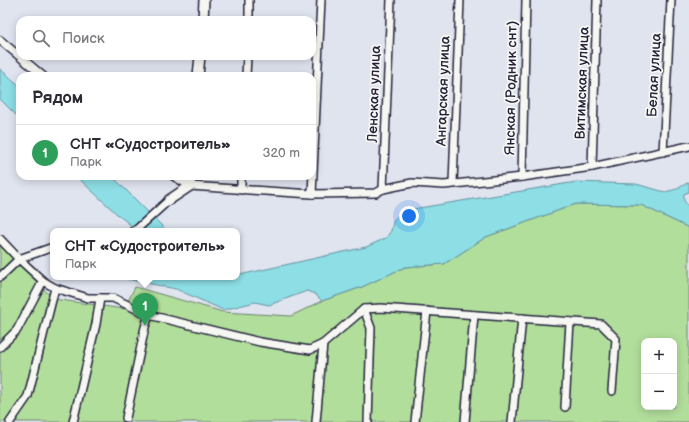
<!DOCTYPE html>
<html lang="ru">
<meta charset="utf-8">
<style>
:root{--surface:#fff;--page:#f7f7f7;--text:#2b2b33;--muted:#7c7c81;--line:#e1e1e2;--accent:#2563eb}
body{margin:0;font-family:"Balsamiq Sans",sans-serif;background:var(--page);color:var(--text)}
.controls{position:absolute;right:12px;bottom:12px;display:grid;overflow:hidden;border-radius:8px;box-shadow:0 2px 10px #0003}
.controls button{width:36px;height:36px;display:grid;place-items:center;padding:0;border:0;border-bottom:1px solid var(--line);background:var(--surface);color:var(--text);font:20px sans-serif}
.you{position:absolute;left:409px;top:216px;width:14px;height:14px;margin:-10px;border:3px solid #fff;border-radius:50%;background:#1a73e8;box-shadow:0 0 0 6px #1a73e833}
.badge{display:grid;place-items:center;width:26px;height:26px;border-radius:50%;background:var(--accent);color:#fff;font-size:13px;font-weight:700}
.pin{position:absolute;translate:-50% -33px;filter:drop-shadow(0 1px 2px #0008)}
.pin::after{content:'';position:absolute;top:21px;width:14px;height:12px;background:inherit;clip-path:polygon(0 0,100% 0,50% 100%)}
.popup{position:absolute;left:50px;top:228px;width:190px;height:52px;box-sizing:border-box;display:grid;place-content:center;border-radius:8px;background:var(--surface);filter:drop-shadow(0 1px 3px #0005);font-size:13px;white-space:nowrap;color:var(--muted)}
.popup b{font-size:15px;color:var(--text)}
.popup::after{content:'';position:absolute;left:50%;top:100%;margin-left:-8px;border:8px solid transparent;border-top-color:var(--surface)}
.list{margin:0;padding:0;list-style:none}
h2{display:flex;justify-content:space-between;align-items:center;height:52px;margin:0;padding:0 16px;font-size:17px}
h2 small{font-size:13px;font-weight:400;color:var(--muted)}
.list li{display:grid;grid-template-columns:26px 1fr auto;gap:12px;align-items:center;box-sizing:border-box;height:56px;padding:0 16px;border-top:1px solid var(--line)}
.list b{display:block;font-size:15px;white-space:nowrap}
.list p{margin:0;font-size:13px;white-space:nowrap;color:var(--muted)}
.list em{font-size:13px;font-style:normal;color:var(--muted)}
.icon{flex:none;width:22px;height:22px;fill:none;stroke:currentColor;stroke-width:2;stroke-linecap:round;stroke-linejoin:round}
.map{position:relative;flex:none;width:689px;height:422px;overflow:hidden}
.search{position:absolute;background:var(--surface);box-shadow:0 2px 10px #0003;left:16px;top:16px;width:300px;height:44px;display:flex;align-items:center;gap:10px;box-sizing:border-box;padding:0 14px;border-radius:12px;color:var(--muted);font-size:15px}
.panel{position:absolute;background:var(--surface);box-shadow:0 2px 10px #0003;left:16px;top:72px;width:300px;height:108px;border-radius:12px}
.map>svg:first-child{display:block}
</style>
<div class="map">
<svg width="689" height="422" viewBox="0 0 689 422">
<rect width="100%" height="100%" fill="#e0e4ef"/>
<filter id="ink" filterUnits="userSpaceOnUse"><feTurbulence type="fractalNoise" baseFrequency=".025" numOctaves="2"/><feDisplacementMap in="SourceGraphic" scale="8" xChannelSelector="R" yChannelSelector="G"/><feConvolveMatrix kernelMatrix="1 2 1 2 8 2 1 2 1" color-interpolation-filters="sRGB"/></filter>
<g filter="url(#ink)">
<path fill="#b2de9c" stroke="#6a806c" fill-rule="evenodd" d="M 576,204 L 641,205 L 689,228 L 689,422 L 0,422 L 0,243 L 53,299 L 124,309 L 135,287 L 223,312 L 291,316 L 322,301 L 362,287 L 405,267 L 444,264 L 486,237 ZM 644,341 L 674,341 L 674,407 L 644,407 Z"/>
<g fill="#8ddee5" stroke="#6293a1">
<path d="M 0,69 L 20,86 L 20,119 L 0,99 Z"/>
<path d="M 76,176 L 112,176 L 167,231 L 138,231 L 118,215 Z"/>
<path d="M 576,182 L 636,184 L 665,192 L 677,189 L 689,182 L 689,192 L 684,194 C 683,200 685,203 689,207 L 689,228 L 641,205 L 576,204 L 486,237 L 444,264 L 405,267 L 362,287 L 322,301 L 315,294 L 307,291 L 269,305 L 255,302 L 223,310 L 176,289 L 117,277 L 237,277 L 237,273 L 244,274 L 366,247 L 386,238 L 391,231 L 393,222 L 398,215 L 413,209 Z"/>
</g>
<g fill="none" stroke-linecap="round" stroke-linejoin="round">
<defs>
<g id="street">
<path d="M 249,20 L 249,0"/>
<path d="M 0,40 L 43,76"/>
<path d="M 246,76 L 247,56"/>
<path d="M 663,152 L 671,0"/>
<path d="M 592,167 L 597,0"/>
<path d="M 173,176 L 190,186 L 312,194 L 376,193 L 383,189 L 412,183 L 444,185 L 522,177 L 592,167 L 689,146"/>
<path d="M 522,177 L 526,0"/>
<path d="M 453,183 L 460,0"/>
<path d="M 383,189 L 391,0"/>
<path d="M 241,190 L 241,176"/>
<path d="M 312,194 L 321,0"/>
<path d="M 133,231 L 137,229 L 169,200"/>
<path d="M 0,239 L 19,259 L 43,281 L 55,288 L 88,298 L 113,298 L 149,315 L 260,342 L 310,350 L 323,344 L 364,309 L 381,308 L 601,324 L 616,339 L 612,391"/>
<path d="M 0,277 L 19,259 L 53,247"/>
<path d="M 364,309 L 371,328 L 368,422"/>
<path d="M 0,347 L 17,330 L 43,281"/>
<path d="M 565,407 L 570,322"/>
<path d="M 126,418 L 145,327 L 149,315"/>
<path d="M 10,422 L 28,396 L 55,288"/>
<path d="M 73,422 L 96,324 L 100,298"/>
<path d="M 316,422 L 323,344"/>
<path d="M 415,422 L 427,311"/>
<path d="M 465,422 L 474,315"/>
<path d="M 512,422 L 522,318"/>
</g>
<g id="secondary">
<path d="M 203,20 L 204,0"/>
<path d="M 198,76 L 200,56"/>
<path d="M 169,200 L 190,186 L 191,176"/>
</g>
</defs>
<use href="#street" stroke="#22223b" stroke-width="10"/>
<use href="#secondary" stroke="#22223b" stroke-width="12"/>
<use href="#street" stroke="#f6f6f2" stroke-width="7"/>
<use href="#secondary" stroke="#f6f6f2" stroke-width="9"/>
</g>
</g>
<g text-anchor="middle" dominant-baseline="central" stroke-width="3.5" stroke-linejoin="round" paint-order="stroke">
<g font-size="14" fill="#22223b" stroke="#f6f6f2">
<text transform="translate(654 75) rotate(-87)">Белая улица</text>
<text transform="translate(582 83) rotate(-88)">Витимская улица</text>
<text transform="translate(511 88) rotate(-89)">Янская (Родник снт)</text>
<text transform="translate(443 91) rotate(-88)">Ангарская улица</text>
<text transform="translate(374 94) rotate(-88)">Ленская улица</text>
</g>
</g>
</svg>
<div class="controls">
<button>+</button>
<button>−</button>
</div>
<div class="you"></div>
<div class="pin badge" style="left:145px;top:326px;background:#2e9e5b">1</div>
<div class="popup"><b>СНТ «Судостроитель»</b>Парк</div>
<div class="search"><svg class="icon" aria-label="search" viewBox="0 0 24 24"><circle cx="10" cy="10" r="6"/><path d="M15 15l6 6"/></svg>Поиск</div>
<section class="panel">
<h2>Рядом<small></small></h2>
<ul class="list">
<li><span class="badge" style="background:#2e9e5b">1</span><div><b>СНТ «Судостроитель»</b><p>Парк</p></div><em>320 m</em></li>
</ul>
</section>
</div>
